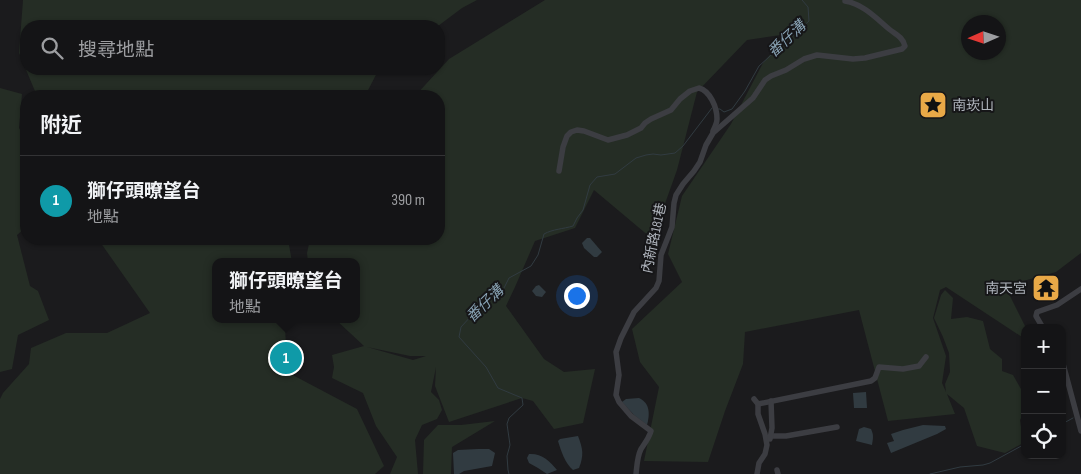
<!DOCTYPE html>
<html lang="zh-TW">
<meta charset="utf-8">
<style>
:root{--surface:#141416;--page:#1d1d1f;--text:#f1f3f6;--muted:#9d9ea1;--line:#333335;--accent:#e9a947}
body{margin:0;font-family:"Sofia Sans Condensed","Noto Sans TC",sans-serif;background:var(--page);color:var(--text)}
.controls{position:absolute;right:15px;bottom:15px;display:grid;overflow:hidden;border-radius:10px;box-shadow:0 1px 4px #0004}
.controls button{width:45px;height:45px;display:grid;place-items:center;padding:0;border:0;border-bottom:1px solid var(--line);background:var(--surface);color:var(--text);font:25px sans-serif}
.compass{position:absolute;left:961px;top:15px;width:45px;height:45px;border-radius:50%;background:var(--surface);box-shadow:0 1px 4px #0004;rotate:267deg}
.you{position:absolute;left:576px;top:295px;width:18px;height:18px;margin:-12px;border:4px solid #fff;border-radius:50%;background:#1a73e8;box-shadow:0 0 0 8px #1a73e833}
.badge{display:grid;place-items:center;width:32px;height:32px;border-radius:50%;background:var(--accent);color:#fff;font-size:16px;font-weight:700}
.pin{position:absolute;translate:-50% -50%;border:2px solid #fff;box-shadow:0 1px 5px #0006}
.popup{position:absolute;left:212px;top:258px;width:148px;height:65px;box-sizing:border-box;display:grid;place-content:center;border-radius:10px;background:var(--surface);filter:drop-shadow(0 1px 4px #0005);font-size:16px;white-space:nowrap;color:var(--muted)}
.popup b{font-size:19px;color:var(--text)}
.popup::after{content:'';position:absolute;left:50%;top:100%;margin-left:-10px;border:10px solid transparent;border-top-color:var(--surface)}
.list{margin:0;padding:0;list-style:none}
h2{display:flex;justify-content:space-between;align-items:center;height:65px;margin:0;padding:0 20px;font-size:21px}
h2 small{font-size:16px;font-weight:400;color:var(--muted)}
.list li{display:grid;grid-template-columns:32px 1fr auto;gap:15px;align-items:center;box-sizing:border-box;height:90px;padding:0 20px;border-top:1px solid var(--line)}
.list b{display:block;font-size:19px;white-space:nowrap}
.list p{margin:0;font-size:16px;white-space:nowrap;color:var(--muted)}
.list em{font-size:16px;font-style:normal;color:var(--muted)}
.icon{flex:none;width:28px;height:28px;fill:none;stroke:currentColor;stroke-width:2;stroke-linecap:round;stroke-linejoin:round}
.map{position:relative;flex:none;width:1081px;height:474px;overflow:hidden}
.search{position:absolute;background:var(--surface);box-shadow:0 1px 4px #0004;left:20px;top:20px;width:425px;height:55px;display:flex;align-items:center;gap:12px;box-sizing:border-box;padding:0 18px;border-radius:20px;color:var(--muted);font-size:19px}
.panel{position:absolute;background:var(--surface);box-shadow:0 1px 4px #0004;left:20px;top:90px;width:425px;height:155px;border-radius:20px}
.map>svg:first-child{display:block}
</style>
<div class="map">
<svg width="1081" height="474" viewBox="0 0 1081 474">
<rect width="100%" height="100%" fill="#1b1b1d"/>
<g fill="#252d25" fill-rule="evenodd">
<path d="M 23,0 L 477,0 L 462,8 L 438,26 L 26,26 L 26,69 L 379,69 L 365,96 L 37,96 L 19,53 Z"/>
<path d="M 545,0 L 1081,0 L 1081,253 L 1056,272 L 1005,286 L 1026,328 L 1025,328 L 1025,339 L 946,287 L 940,290 L 933,318 L 946,356 L 942,383 L 946,392 L 945,384 L 950,372 L 949,353 L 943,337 L 934,318 L 941,295 L 945,290 L 953,298 L 951,319 L 967,317 L 983,321 L 990,349 L 1002,359 L 1002,371 L 1013,375 L 1025,396 L 1025,411 L 1020,420 L 1021,427 L 1025,433 L 1025,442 L 1005,453 L 977,446 L 964,408 L 947,394 L 955,414 L 888,421 L 859,310 L 745,332 L 743,364 L 725,411 L 708,462 L 644,461 L 659,387 L 640,362 L 632,329 L 682,282 L 668,254 L 682,196 L 731,124 L 763,63 L 787,34 L 747,40 L 697,92 L 677,170 L 662,212 L 650,237 L 594,190 L 575,228 L 535,241 L 515,287 L 506,306 L 544,359 L 564,372 L 595,369 L 583,423 L 554,429 L 533,401 L 522,398 L 449,422 L 435,386 L 436,367 L 431,392 L 439,400 L 442,410 L 437,419 L 422,425 L 415,440 L 418,474 L 390,474 L 397,457 L 376,426 L 363,393 L 332,378 L 334,367 L 332,355 L 364,346 L 335,319 L 356,319 L 356,262 L 308,262 L 307,253 L 310,239 L 439,239 L 439,96 L 415,96 L 449,59 ZM 968,22 L 998,22 L 998,52 L 968,52 ZM 367,347 L 410,356 L 426,356 L 413,360 Z"/>
<path d="M 0,88 L 22,94 L 19,128 L 26,140 L 26,227 L 17,235 L 30,286 L 38,291 L 49,320 L 18,335 L 12,369 L 0,372 Z"/>
<path d="M 98,239 L 288,239 L 292,262 L 216,262 L 216,319 L 287,319 L 285,325 L 287,372 L 357,409 L 384,466 L 375,474 L 0,474 L 0,399 L 3,393 L 29,364 L 31,348 L 66,333 L 107,333 L 150,313 Z"/>
<path d="M 495,421 L 452,447 L 451,474 L 423,474 L 424,440 L 438,425 L 461,425 Z"/>
</g>
<g fill="#313b41">
<path d="M 587,238 L 590,238 L 602,252 L 597,257 L 594,257 L 584,248 L 582,243 Z"/>
<path d="M 539,285 L 546,292 L 542,297 L 536,296 L 532,291 L 536,286 Z"/>
<path d="M 866,392 L 867,408 L 854,408 L 853,393 Z"/>
<path d="M 639,398 C 650,403 650,414 647,425 L 634,415 L 622,402 L 626,399 Z"/>
<path d="M 923,425 L 945,426 L 946,429 L 937,434 L 891,453 L 887,443 L 894,441 L 891,434 L 903,430 Z"/>
<path d="M 864,427 L 871,429 C 874,435 873,439 872,445 L 856,441 L 859,429 Z"/>
<path d="M 578,436 C 583,449 584,455 579,468 L 573,470 C 565,463 561,451 558,441 L 560,439 Z"/>
<path d="M 478,449 L 489,449 L 495,453 L 492,466 L 464,471 L 459,474 L 454,474 L 453,453 L 458,450 Z"/>
<path d="M 529,454 C 541,453 550,461 557,470 L 547,474 L 538,468 L 529,463 L 527,458 Z"/>
</g>
<g fill="none" stroke-linecap="round" stroke-linejoin="round">
<g stroke="#313b41" stroke-width="1">
<path d="M 718,109 L 720,109 L 724,112 L 732,109 L 745,91 L 759,66 L 809,21 L 808,7 L 802,0"/>
<path d="M 1062,424 L 1073,418"/>
<path d="M 509,474 L 508,470 L 507,456 L 510,445 L 507,424 L 509,418 L 523,405 L 522,398 L 498,388 L 486,367 L 459,337 L 461,327 L 484,302 L 490,297 L 502,292 L 509,278 L 531,266 L 538,255 L 544,234 C 553,229 563,229 573,226 L 577,218 L 583,210 L 590,185 L 597,177 L 615,174 L 636,158 L 646,155 L 653,154 L 661,155 L 675,153 L 683,146 L 712,108"/>
<path d="M 930,474 L 960,467 L 983,465 L 990,463 L 1025,444"/>
</g>
<g stroke="#3c3d42" stroke-width="5.5">
<path d="M 559,171 L 563,147 L 567,136 L 571,132 L 577,130 L 584,131 L 608,140 L 627,135 L 641,128 L 645,123 L 651,119 L 671,110 L 680,99 L 690,91 L 699,88 C 710,91 717,107 717,119 C 717,123 715,127 713,131"/>
<path d="M 1043,328 L 1036,316 L 1037,312 L 1057,305 L 1081,289"/>
<path d="M 1062,360 L 1081,431"/>
<path d="M 754,399 L 758,404 L 758,414 L 765,434 L 767,445 L 765,454 L 759,463 L 757,474"/>
<path d="M 758,404 L 871,381 L 875,378 L 879,367 L 903,369 L 919,366 L 926,357"/>
<path d="M 771,436 L 786,436 L 837,427"/>
<path d="M 770,439 L 772,428 L 771,401"/>
<path d="M 777,470 L 778,474"/>
<path d="M 636,474 C 637,466 637,457 641,449 C 645,443 649,438 651,431 L 631,416 L 619,402 L 616,395 L 619,375 L 616,352 L 621,338 L 634,312 L 656,288 L 659,281 L 661,255 L 672,227 L 674,203 L 676,195 L 683,184 L 694,171 L 700,162 L 706,145 L 713,133 L 753,98 L 765,80 L 771,76 L 786,70 L 804,59 L 817,55 L 853,59 L 865,58 L 902,49 L 905,46 C 903,37 895,34 889,29 C 876,18 863,4 845,1"/>
</g>
</g>
<defs>
<symbol id="sight-square" viewBox="-11 -11 22 22"><rect x="-9" y="-9" width="18" height="18" rx="4" fill="#e9a947" stroke="#161618"/><path d="M0-6L1.8-2.2L6-1.7L2.9 1.2L3.7 5.4L0 3.3L-3.7 5.4L-2.9 1.2L-6-1.7L-1.8-2.2Z" fill="#111"/></symbol>
<symbol id="temple-square" viewBox="-11 -11 22 22"><rect x="-9" y="-9" width="18" height="18" rx="4" fill="#e9a947" stroke="#161618"/><path d="M0-6L5-2H3V0L6.5 2.5H4V6H1.5V3h-3V6H-4V2.5H-6.5L-3 0V-2H-5Z" fill="#111"/></symbol>
</defs>
<g fill-rule="evenodd">
<use href="#sight-square" x="917" y="89" width="32" height="32"/>
<use href="#temple-square" x="1030" y="272" width="32" height="32"/>
</g>
<g text-anchor="middle" dominant-baseline="central" stroke-width="4" stroke-linejoin="round" paint-order="stroke">
<g font-size="14" fill="#aeb3bb" stroke="#161618" text-anchor="start">
<text x="952" y="105">南崁山</text>
<text x="1027" y="288" text-anchor="end">南天宮</text>
</g>
<g font-size="14" fill="#aeb3bb" stroke="#161618">
<text transform="translate(654 238) rotate(-78)">內新路181巷</text>
</g>
<g font-size="15" font-style="italic" fill="#88a2b4" stroke="#161618">
<text transform="translate(787 39) rotate(-43)">番仔溝</text>
<text transform="translate(485 304) rotate(-44)">番仔溝</text>
</g>
</g>
</svg>
<div class="controls">
<button>+</button>
<button>−</button>
<button><svg class="icon" aria-label="locate" viewBox="0 0 24 24"><circle cx="12" cy="12" r="6"/><path d="M12 2v4M12 18v4M2 12h4M18 12h4"/></svg></button>
</div>
<svg class="compass" viewBox="-18 -18 36 36"><path d="M0-13l5 13h-10z" fill="#e53935"/><path d="M0 13l5-13h-10z" fill="#9d9ea1"/></svg>
<div class="you"></div>
<div class="pin badge" style="left:286px;top:358px;background:#0f9aa8">1</div>
<div class="popup"><b>獅仔頭暸望台</b>地點</div>
<div class="search"><svg class="icon" aria-label="search" viewBox="0 0 24 24"><circle cx="10" cy="10" r="6"/><path d="M15 15l6 6"/></svg>搜尋地點</div>
<section class="panel">
<h2>附近<small></small></h2>
<ul class="list">
<li><span class="badge" style="background:#0f9aa8">1</span><div><b>獅仔頭暸望台</b><p>地點</p></div><em>390 m</em></li>
</ul>
</section>
</div>
